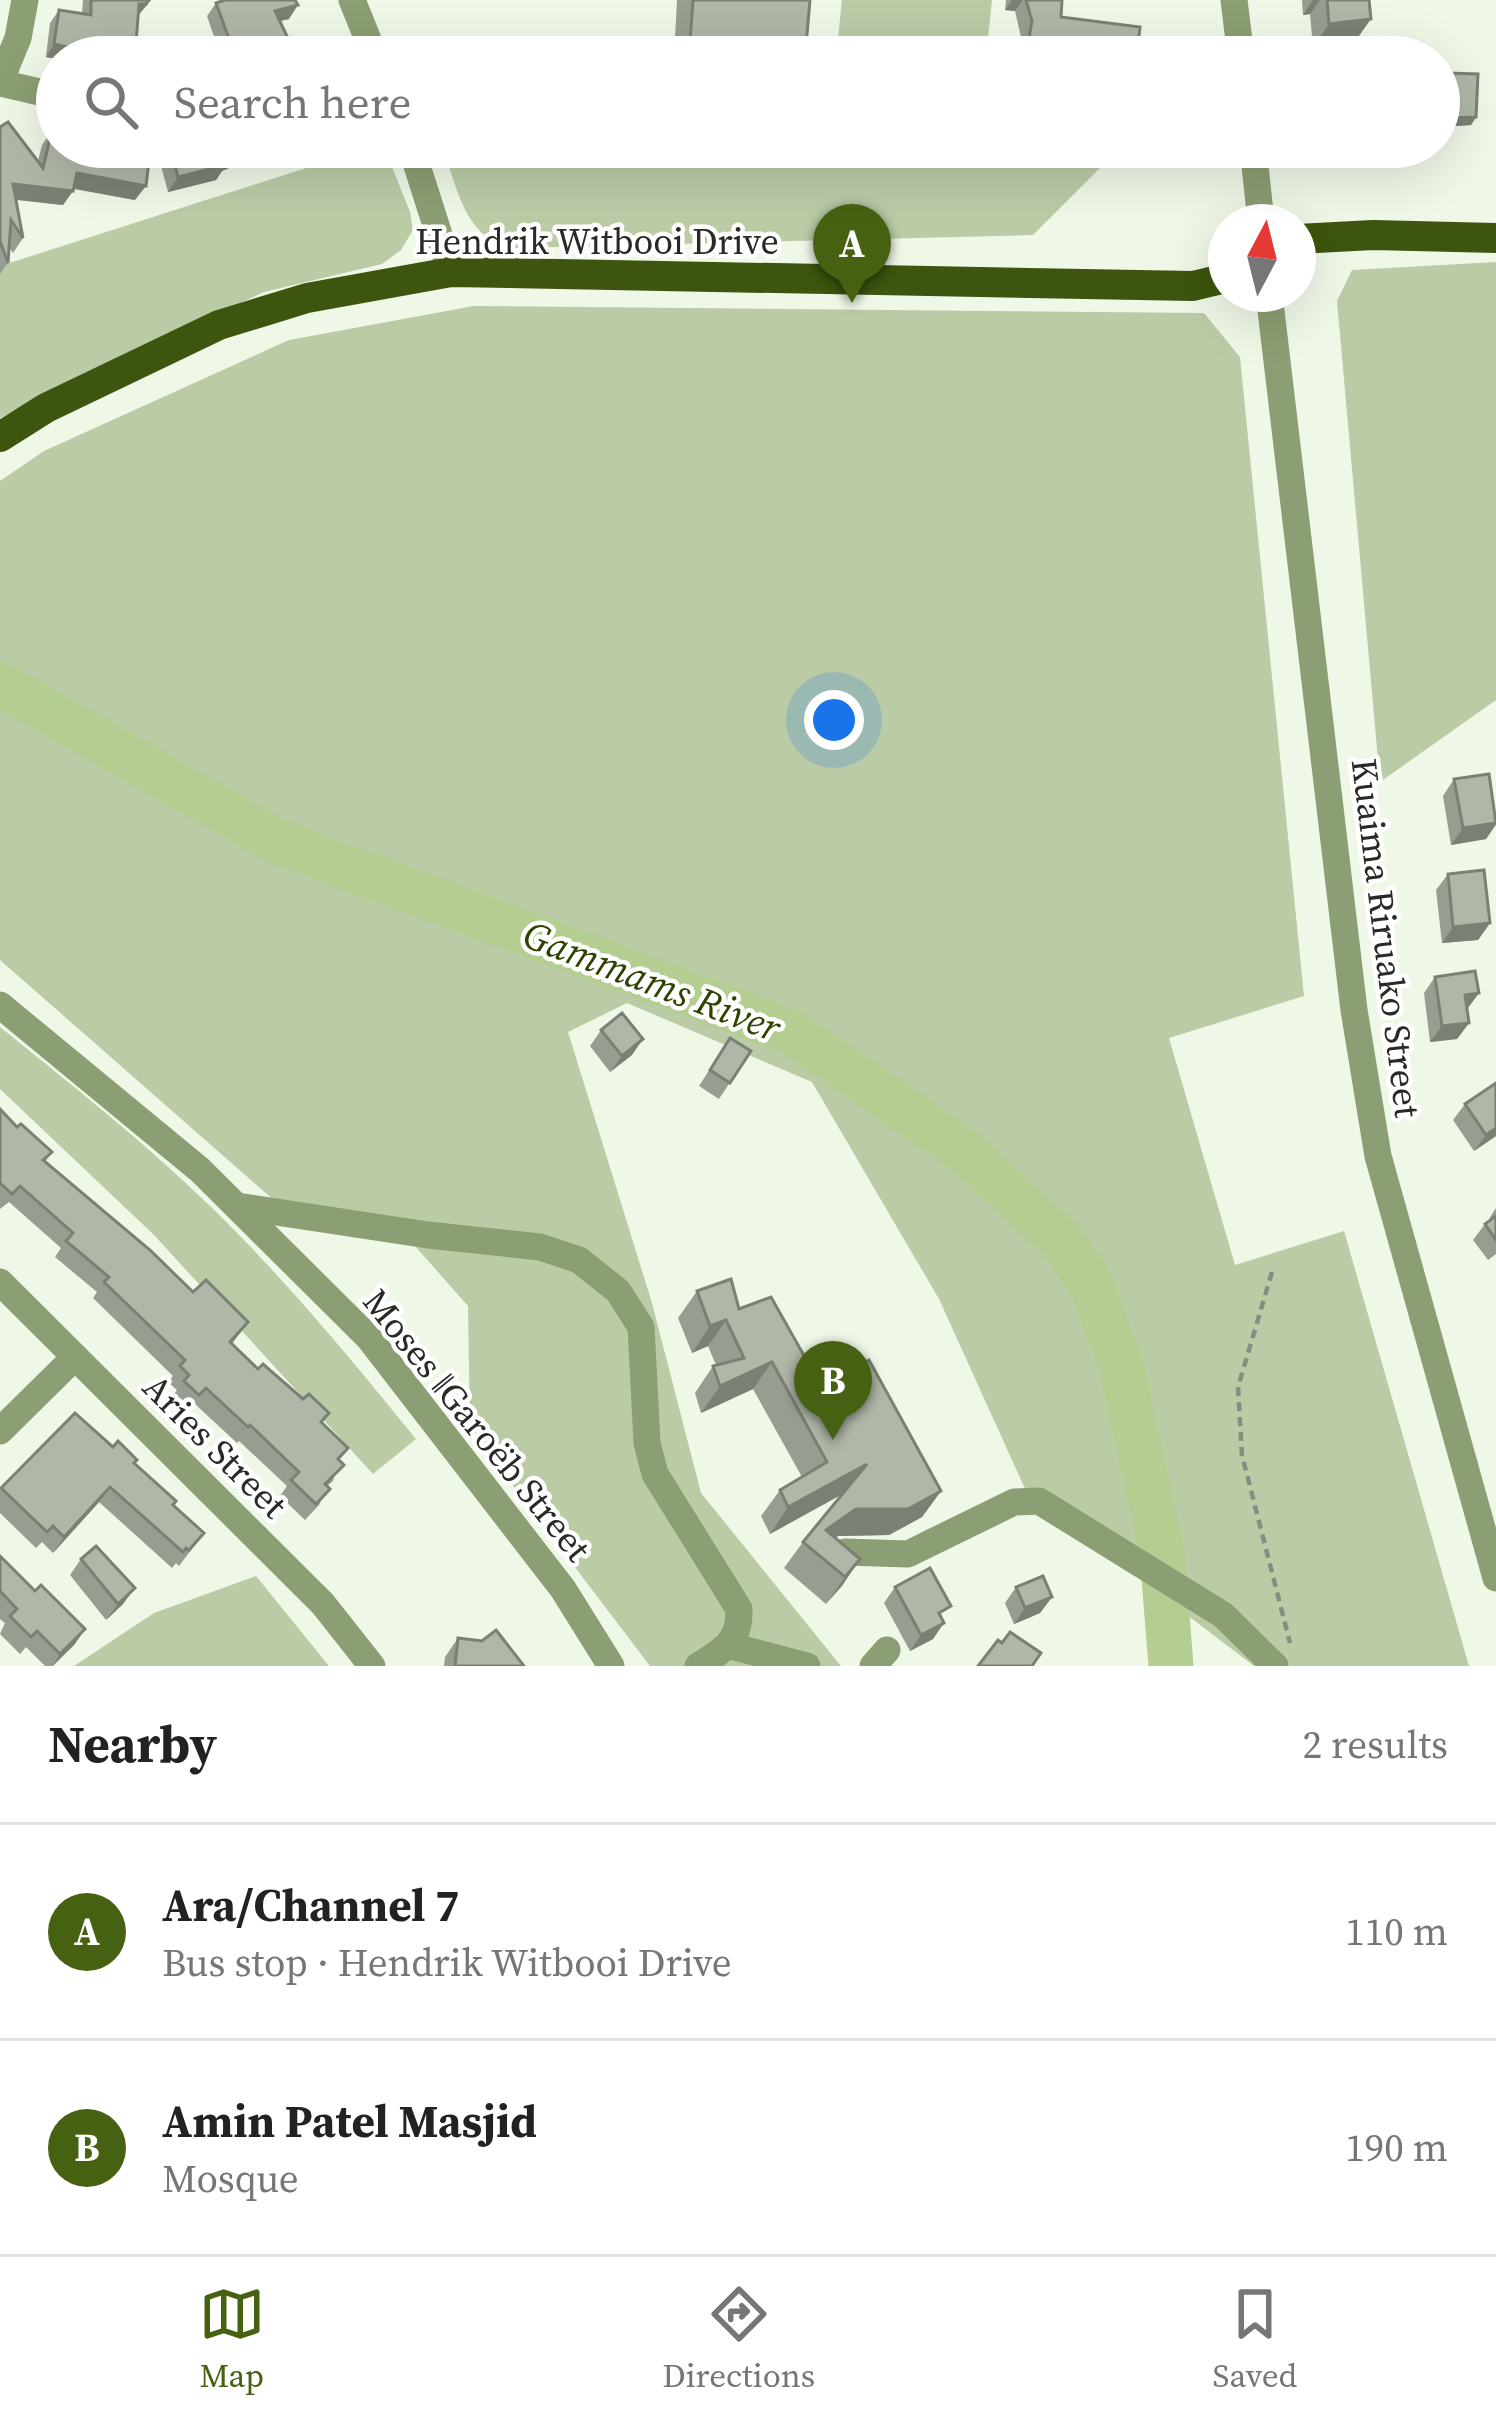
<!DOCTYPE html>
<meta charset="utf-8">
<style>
:root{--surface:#fff;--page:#f6f6f6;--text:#222;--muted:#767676;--line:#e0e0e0;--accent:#466111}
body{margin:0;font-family:"Source Serif 4",serif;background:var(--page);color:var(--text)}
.compass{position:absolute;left:1208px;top:204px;width:108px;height:108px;border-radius:50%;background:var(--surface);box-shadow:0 12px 48px #0002;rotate:7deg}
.you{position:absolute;left:834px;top:720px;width:42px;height:42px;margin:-30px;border:9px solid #fff;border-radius:50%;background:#1a73e8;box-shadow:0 0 0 18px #1a73e833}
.badge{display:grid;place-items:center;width:78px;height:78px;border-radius:50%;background:var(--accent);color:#fff;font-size:39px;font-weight:700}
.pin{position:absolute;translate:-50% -99px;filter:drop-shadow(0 3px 6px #0008)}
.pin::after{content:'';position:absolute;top:63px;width:42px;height:36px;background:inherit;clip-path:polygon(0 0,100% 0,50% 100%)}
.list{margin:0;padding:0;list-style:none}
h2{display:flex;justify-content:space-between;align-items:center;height:156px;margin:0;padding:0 48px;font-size:51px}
h2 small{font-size:39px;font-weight:400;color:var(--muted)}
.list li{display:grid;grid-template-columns:78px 1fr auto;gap:36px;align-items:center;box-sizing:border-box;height:216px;padding:0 48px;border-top:3px solid var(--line)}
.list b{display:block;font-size:45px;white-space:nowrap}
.list p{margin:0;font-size:39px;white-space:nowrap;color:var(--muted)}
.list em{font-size:39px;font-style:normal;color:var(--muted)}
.icon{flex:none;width:66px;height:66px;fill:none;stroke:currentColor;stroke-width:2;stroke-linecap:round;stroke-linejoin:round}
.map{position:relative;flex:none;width:1496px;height:1666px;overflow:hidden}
.search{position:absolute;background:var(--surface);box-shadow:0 12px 48px #0002;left:36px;right:36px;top:36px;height:132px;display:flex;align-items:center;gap:30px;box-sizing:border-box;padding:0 42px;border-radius:66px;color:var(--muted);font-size:45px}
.sheet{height:588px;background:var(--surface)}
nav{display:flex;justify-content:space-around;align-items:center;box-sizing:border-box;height:168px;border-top:3px solid var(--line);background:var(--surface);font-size:33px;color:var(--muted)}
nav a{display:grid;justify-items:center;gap:6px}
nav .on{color:var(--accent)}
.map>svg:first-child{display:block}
</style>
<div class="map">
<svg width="1496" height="1666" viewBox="0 0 1496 1666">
<rect width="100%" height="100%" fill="#eff7e7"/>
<g fill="#bbcba6">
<path d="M 842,0 L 992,0 L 986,57 L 836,57 Z"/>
<path d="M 372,147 L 384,147 L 410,212 L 413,230 L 401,250 L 382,264 L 264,292 L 0,418 L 0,266 Z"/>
<path d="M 442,147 L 503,147 L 524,160 L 646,147 L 1121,147 L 1033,235 L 513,248 C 463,237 459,190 442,147 Z"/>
<path d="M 1496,262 L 1496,700 L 1380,782 L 1337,301 L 1352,270 Z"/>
<path d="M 474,306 L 1204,313 L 1240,357 L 1304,996 L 1169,1038 L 1235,1265 L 1344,1231 L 1469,1666 L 1254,1666 L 1027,1493 L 939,1299 L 812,1082 L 627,1003 L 568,1032 L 652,1303 L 701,1493 L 841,1666 L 650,1666 L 470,1429 L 468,1306 L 407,1237 L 292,1216 L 0,960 L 0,481 L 44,451 L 289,340 Z"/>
<path d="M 0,1027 C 83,1094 168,1161 242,1238 C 304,1302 360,1370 416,1439 L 373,1474 L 154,1235 L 0,1089 Z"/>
<path d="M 256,1576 L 329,1666 L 74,1666 L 154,1613 Z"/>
</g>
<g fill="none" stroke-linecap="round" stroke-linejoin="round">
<path stroke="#b4ce92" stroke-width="45" d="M 0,684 L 276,841 L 790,1031 L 963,1150 L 1061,1240 L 1089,1280 L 1120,1361 L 1162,1552 L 1171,1666"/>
<path stroke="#888d82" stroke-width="4.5" stroke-dasharray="9 6" stroke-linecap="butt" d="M 1272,1272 L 1238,1387 L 1242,1455 L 1290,1643"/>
<g stroke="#8c9e73" stroke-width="27">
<path d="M 352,0 L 375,57"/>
<path d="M 1234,0 L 1241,57"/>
<path d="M 0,82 L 18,38 L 25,0"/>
<path d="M 0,83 L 57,96"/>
<path d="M 411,147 L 451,272"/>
<path d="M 1253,147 L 1261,222"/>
<path d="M 1269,294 L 1354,1010 L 1378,1156 L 1496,1578"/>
<path d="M 0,1005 L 200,1170 L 369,1338 L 563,1589 L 611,1666"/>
<path d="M 237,1206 L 428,1235 L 540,1247 L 579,1260 L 618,1291 L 641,1327 L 647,1443 L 655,1474 L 739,1609 C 740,1641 724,1650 698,1666"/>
<path d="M 0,1282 L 323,1604 L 372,1666"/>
<path d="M 0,1431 L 75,1357"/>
<path d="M 845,1552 L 908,1554 L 1014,1502 L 1039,1501 L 1223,1615 L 1275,1666"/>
<path d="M 731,1646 L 807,1666"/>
<path d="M 873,1666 L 887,1650"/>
</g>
<g stroke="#3d550e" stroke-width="30">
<path d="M 1298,239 L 1373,235 L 1496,238"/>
<path d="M 0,437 L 46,408 L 219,325 L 307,298 L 451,272 L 1193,286 L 1226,278"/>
</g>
</g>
<g fill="#979d90">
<path d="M 83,0 L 151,0 L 138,15 L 57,57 L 57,59 L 46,57 L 50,23 L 59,10 L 82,14 Z"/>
<path d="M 677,0 L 810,0 L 805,57 L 674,57 Z"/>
<path d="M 1006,0 L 1059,0 L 1061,17 L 1137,54 L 1135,57 L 1017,57 L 1021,37 L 1015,11 L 1005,10 Z"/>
<path d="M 1302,0 L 1369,0 L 1354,43 L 1313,47 L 1310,14 L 1303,15 Z"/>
<path d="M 216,3 L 289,19 L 280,21 L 294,51 L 314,57 L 221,57 L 207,16 Z"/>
<path d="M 1447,73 L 1476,117 L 1471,125 L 1442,127 L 1441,81 Z"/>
<path d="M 0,127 L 38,161 L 42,145 L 52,130 L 135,200 L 74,189 L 63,205 L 16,200 L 23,238 L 13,253 L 9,247 L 8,263 L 0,274 Z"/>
<path d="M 170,147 L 229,168 L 222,171 L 216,180 L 168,192 L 160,162 Z"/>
<path d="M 1316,147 L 1370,147 L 1358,164 L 1316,163 Z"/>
<path d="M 1454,779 L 1496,816 L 1496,825 L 1486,839 L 1451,845 L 1443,796 Z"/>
<path d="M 1448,874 L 1490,923 L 1478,940 L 1442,943 L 1436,890 Z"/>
<path d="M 1435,977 L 1479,993 L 1467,1009 L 1469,1023 L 1457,1039 L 1430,1042 L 1424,993 Z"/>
<path d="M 601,1030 L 632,1055 L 610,1072 L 590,1046 Z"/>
<path d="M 730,1038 L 751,1051 L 719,1099 L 699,1086 Z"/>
<path d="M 1496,1083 L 1496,1136 L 1474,1151 L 1453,1120 L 1465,1104 Z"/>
<path d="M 0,1109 L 17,1127 L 52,1152 L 45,1162 L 193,1292 L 248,1322 L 232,1344 L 258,1369 L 323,1423 L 339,1460 L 333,1481 L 327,1486 L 319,1505 L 305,1520 L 280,1496 L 287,1486 L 239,1441 L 237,1443 L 195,1404 L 188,1411 L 173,1396 L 177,1390 L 168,1382 L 173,1376 L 93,1298 L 97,1292 L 55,1257 L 61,1248 L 9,1202 L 0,1209 Z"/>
<path d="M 1496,1208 L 1496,1254 L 1488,1260 L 1473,1240 L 1485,1224 L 1490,1220 L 1489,1219 Z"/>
<path d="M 697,1291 L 739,1309 L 811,1368 L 832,1380 L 941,1491 L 922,1517 L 889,1535 L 838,1536 L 835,1538 L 860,1559 L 826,1604 L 784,1568 L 803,1542 L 842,1494 L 770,1534 L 761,1516 L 780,1490 L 802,1477 L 753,1389 L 701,1413 L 695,1393 L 713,1366 L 716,1365 L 708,1346 L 692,1353 L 678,1318 Z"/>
<path d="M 75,1413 L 134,1463 L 173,1506 L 204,1533 L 179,1566 L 176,1563 L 172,1568 L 99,1502 L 53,1553 L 42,1542 L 36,1548 L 0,1513 L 0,1490 Z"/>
<path d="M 0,1556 L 35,1591 L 85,1629 L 74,1645 L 53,1666 L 45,1666 L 26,1647 L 20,1654 L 0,1634 L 5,1623 L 0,1619 Z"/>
<path d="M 81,1559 L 123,1604 L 106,1620 L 70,1575 Z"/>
<path d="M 895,1587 L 942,1619 L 933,1639 L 910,1651 L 884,1603 Z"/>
<path d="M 1016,1587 L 1052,1597 L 1040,1613 L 1014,1624 L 1005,1603 Z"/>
<path d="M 458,1638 L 524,1666 L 444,1666 L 445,1657 Z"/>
</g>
<g fill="#7b8075">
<path d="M 146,0 L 151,0 L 137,17 L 139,4 Z"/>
<path d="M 1012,0 L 1023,0 L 1015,11 L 1005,10 Z"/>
<path d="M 1313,0 L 1320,0 L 1310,14 L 1303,15 Z"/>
<path d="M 298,5 L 289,19 L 266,24 L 275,11 Z"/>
<path d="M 1371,19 L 1354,43 L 1313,47 L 1329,24 Z"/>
<path d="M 239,43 L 230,56 L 225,57 L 232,47 Z"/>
<path d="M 1028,43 L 1037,44 L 1028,57 L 1018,57 Z"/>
<path d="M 54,44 L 111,57 L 57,57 L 57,59 L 46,57 Z"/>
<path d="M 1041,44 L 1092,48 L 1086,57 L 1032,57 Z"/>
<path d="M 1476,117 L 1471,125 L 1442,127 L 1447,118 Z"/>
<path d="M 1327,147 L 1370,148 L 1358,164 L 1316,163 Z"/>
<path d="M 239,154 L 229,168 L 222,171 L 216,180 L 168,192 L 178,177 Z"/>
<path d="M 77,173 L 146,186 L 135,200 L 66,187 Z"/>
<path d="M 13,184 L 73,191 L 63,205 L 3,198 Z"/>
<path d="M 1496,823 L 1486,839 L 1451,845 L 1463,828 Z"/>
<path d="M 1490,923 L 1478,940 L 1442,943 L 1453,927 Z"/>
<path d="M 1479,993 L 1467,1009 L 1465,995 Z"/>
<path d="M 1469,1023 L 1457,1039 L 1430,1042 L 1442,1026 Z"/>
<path d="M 643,1039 L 632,1055 L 610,1072 L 622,1056 Z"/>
<path d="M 1496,1128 L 1496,1136 L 1474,1151 L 1486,1135 Z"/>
<path d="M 726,1320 L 708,1346 L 692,1353 L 710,1326 Z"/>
<path d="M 772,1362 L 753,1389 L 701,1413 L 720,1386 Z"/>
<path d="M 867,1464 L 848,1491 L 770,1534 L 788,1507 Z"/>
<path d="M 110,1487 L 99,1502 L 53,1553 L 64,1537 Z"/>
<path d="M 941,1491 L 922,1517 L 889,1535 L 838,1536 L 814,1552 L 826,1530 L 856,1509 Z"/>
<path d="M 860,1559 L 842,1586 L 826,1604 L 845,1577 Z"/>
<path d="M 135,1588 L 123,1604 L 106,1620 L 118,1604 Z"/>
<path d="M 1052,1597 L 1040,1613 L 1014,1624 L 1025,1608 Z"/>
<path d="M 944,1623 L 933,1639 L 910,1651 L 921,1635 Z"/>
<path d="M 85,1629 L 74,1645 L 52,1666 L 60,1654 Z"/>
</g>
<g fill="#b0b7a7" stroke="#7b8075" stroke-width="3">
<path d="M 91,0 L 147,0 L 146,4 L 139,4 L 135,57 L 111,57 L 54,44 L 59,10 L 91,15 Z"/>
<path d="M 225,0 L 295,0 L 298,5 L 275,11 L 294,51 L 309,45 L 314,57 L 244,57 L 239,43 L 232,47 L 216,3 Z"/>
<path d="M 693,0 L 810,0 L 805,57 L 689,57 Z"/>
<path d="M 1026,0 L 1062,0 L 1061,17 L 1140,27 L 1137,54 L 1121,53 L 1120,57 L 1091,56 L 1092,48 L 1041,44 L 1038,48 L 1037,44 L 1028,43 L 1032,21 Z"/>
<path d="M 1327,0 L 1369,0 L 1371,19 L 1329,24 Z"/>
<path d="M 1447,73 L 1478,74 L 1476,117 L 1447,118 Z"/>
<path d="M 8,122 L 43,168 L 52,130 L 57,131 L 57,147 L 119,147 L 150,152 L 146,186 L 77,173 L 73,191 L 13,184 L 23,238 L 11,220 L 8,263 L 0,241 L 0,127 Z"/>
<path d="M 170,147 L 237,147 L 239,154 L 225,159 L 226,165 L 178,177 Z"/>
<path d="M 1489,774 L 1496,823 L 1463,828 L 1454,779 Z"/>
<path d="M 1484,870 L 1490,923 L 1453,927 L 1448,874 Z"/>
<path d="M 1475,971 L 1479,993 L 1465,995 L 1469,1023 L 1442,1026 L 1435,977 Z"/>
<path d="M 622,1013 L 643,1039 L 622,1056 L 601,1030 Z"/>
<path d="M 730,1038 L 751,1051 L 730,1083 L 710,1070 Z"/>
<path d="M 1496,1083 L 1496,1128 L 1486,1135 L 1465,1104 Z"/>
<path d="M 0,1109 L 17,1127 L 21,1124 L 52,1152 L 43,1160 L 150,1250 L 193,1292 L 206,1280 L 248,1322 L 230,1342 L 258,1369 L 263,1364 L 303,1399 L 309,1394 L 329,1413 L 321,1422 L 348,1448 L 338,1459 L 344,1465 L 325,1484 L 330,1489 L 316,1504 L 291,1480 L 299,1472 L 250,1425 L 248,1427 L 206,1388 L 199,1395 L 184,1381 L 189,1375 L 180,1366 L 185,1360 L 104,1282 L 109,1277 L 66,1241 L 73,1233 L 20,1186 L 12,1194 L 0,1183 Z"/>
<path d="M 1496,1216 L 1496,1240 L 1485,1224 Z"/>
<path d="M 731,1279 L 739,1309 L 771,1297 L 811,1368 L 823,1362 L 832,1380 L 869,1360 L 941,1491 L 908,1509 L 856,1509 L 826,1530 L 860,1559 L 845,1577 L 803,1542 L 867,1464 L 788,1507 L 780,1490 L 827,1462 L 772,1362 L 720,1386 L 713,1366 L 744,1358 L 726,1320 L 710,1326 L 697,1291 Z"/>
<path d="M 75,1413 L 113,1447 L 118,1441 L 137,1460 L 134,1463 L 176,1501 L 173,1505 L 204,1533 L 189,1550 L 186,1548 L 183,1552 L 110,1487 L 64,1537 L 53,1526 L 47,1532 L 1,1488 Z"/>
<path d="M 96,1546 L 135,1588 L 118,1604 L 81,1559 Z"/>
<path d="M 0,1556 L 35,1591 L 41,1585 L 85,1629 L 60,1654 L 37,1631 L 31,1637 L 10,1616 L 17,1609 L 0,1591 Z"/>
<path d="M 930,1568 L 951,1606 L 939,1613 L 944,1623 L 921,1635 L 895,1587 Z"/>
<path d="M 1043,1576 L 1052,1597 L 1025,1608 L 1016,1587 Z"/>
<path d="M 496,1630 L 524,1666 L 455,1666 L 458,1638 L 482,1641 Z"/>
<path d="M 1010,1632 L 1041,1653 L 1032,1666 L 978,1666 L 998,1640 L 1002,1643 Z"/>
</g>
<g text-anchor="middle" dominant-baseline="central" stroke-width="9" stroke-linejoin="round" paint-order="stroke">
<g font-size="36" fill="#282a24" stroke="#fff">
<text x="597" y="241">Hendrik Witbooi Drive</text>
<text transform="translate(1386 938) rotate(83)">Kuaima Riruako Street</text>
<text transform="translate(477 1425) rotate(51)">Moses ǁGaroëb Street</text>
<text transform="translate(215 1446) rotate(45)">Aries Street</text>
</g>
<g font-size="39" font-style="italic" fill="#2e4300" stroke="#fff">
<text transform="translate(652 981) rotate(21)">Gammams River</text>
</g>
</g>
</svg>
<svg class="compass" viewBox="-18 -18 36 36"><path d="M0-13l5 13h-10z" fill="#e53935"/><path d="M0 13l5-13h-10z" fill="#767676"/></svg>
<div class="you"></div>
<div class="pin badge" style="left:852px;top:303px">A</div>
<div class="pin badge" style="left:833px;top:1440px">B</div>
<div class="search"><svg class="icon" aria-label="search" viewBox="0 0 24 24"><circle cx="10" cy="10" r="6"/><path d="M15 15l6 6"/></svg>Search here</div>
</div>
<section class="sheet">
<h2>Nearby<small>2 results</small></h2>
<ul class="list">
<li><span class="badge">A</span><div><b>Ara/Channel 7</b><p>Bus stop · Hendrik Witbooi Drive</p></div><em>110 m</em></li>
<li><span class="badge">B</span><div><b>Amin Patel Masjid</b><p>Mosque</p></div><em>190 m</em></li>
</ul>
</section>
<nav>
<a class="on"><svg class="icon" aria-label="map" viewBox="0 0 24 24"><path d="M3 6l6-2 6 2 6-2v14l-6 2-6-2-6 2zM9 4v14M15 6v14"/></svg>Map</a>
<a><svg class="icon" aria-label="directions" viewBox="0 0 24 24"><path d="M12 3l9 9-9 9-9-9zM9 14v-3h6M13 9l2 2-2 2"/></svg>Directions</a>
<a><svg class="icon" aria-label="saved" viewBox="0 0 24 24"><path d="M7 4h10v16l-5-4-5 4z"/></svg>Saved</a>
</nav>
